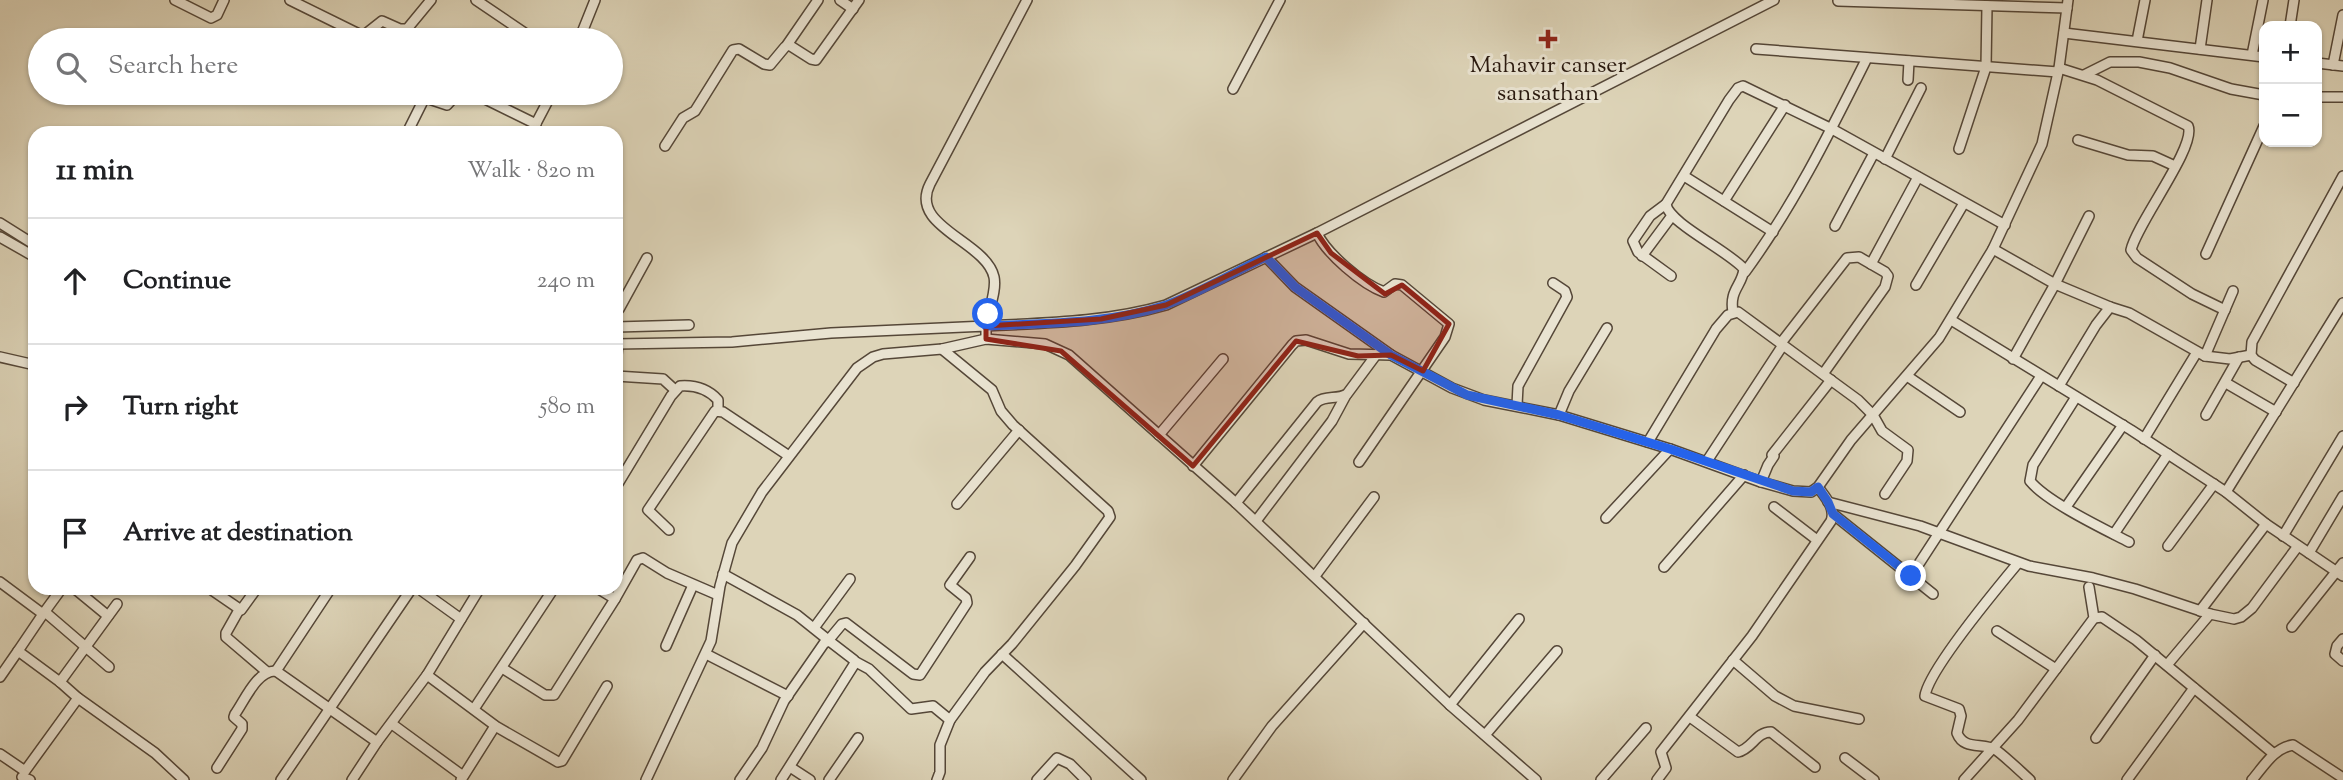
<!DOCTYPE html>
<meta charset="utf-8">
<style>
:root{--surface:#fff;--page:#f2f2f2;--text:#202124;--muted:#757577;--line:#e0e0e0}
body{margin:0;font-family:"Sorts Mill Goudy",serif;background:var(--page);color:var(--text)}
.controls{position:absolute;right:21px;top:21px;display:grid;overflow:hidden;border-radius:14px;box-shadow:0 2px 5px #0004}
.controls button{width:63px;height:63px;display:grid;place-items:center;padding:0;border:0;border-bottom:2px solid var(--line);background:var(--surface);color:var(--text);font:35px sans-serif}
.stop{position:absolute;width:21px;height:21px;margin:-16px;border:5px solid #2563eb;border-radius:50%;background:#fff}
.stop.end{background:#2563eb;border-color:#fff;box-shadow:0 2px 7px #0008}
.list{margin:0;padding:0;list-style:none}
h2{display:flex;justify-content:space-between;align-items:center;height:91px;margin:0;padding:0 28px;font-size:30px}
h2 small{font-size:23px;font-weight:400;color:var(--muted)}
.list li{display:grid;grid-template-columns:46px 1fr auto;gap:21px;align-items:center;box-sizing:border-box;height:126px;padding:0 28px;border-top:2px solid var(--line)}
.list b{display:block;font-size:26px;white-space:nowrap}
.list em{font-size:23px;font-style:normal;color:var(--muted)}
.icon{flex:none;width:38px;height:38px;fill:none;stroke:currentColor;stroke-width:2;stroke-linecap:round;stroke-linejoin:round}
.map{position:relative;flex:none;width:2343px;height:780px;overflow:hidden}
.search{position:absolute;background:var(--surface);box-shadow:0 2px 5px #0004;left:28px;top:28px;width:595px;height:77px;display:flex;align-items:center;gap:18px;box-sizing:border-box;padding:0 24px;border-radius:38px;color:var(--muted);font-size:26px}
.panel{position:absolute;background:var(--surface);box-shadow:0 2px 5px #0004;left:28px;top:126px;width:595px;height:469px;border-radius:21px}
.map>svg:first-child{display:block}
</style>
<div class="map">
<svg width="2343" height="780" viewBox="0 0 2343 780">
<rect width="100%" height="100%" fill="#ddd4b8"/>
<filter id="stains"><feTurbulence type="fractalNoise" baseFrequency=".00286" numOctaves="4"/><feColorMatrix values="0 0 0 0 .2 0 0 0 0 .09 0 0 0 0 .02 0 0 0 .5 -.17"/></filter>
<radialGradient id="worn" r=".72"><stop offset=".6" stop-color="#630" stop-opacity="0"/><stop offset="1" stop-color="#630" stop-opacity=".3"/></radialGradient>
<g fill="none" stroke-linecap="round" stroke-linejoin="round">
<path stroke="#9f947e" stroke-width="9" d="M 0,231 L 34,252"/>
<defs>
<g id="minor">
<path d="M 175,0 L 211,18 L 217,15 L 224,0"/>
<path d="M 290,0 L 363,36 L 382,21 L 400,29 L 407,29 L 431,0"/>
<path d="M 476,0 L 535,40"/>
<path d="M 840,0 L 853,9"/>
<path d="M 1027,0 L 930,184 C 908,227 986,241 994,277 C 997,291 988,311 986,326 C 1047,323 1107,322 1166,305 L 1317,233 L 1774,0"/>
<path d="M 1838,1 L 2067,8"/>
<path d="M 2290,26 L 2294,0"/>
<path d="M 399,32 L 409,40"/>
<path d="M 2064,33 L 2264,57"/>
<path d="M 579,40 L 595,0"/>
<path d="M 2137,41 L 2145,0"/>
<path d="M 787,45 L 818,0"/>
<path d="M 1756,49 L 2058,72"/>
<path d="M 2200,49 L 2207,0"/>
<path d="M 2252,55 L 2263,0"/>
<path d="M 2317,63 L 2343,66"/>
<path d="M 2333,65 L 2343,15"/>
<path d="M 2059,68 L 2097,80 L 2188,126 C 2197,146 2137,223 2131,250 L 2137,258 L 2192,294 L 2225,310"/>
<path d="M 2084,75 L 2110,62 L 2139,62 L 2170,68 L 2231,89 L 2264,95"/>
<path d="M 1908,80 L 1909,61"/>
<path d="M 1233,89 L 1280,0"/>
<path d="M 473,93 L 536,124"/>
<path d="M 412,96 L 414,93"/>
<path d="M 423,97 L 447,105 L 458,93"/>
<path d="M 2317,97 L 2343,97"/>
<path d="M 407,133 L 423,101 L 421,93"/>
<path d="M 531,133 L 552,93"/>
<path d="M 2078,140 L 2128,155 L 2153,156 L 2175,166"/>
<path d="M 665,146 L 683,118 L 695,111 L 733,50 L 739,49 L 764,64 L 770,65 L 785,47 L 789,45 L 811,59 L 816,60 L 859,0"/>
<path d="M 1959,149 L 1986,67 L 1987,6"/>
<path d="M 1885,159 L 1921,88"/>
<path d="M 1684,176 L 1773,232"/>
<path d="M 1724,201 L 1785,105"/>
<path d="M 1666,204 L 1650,216 L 1633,241 L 1638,252 L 1671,276"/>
<path d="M 0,223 L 35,245"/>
<path d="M 1835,226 L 1874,153"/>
<path d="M 1317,233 C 1326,253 1362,284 1384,292 L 1395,284 L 1402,285 L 1449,324 L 1445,337 L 1359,462"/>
<path d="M 0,237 L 35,257"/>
<path d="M 1993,249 L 2055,284 L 2110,307"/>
<path d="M 2206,254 L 2264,126"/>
<path d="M 1642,256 L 1671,217"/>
<path d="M 1266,257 L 1295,287 L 1391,355"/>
<path d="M 1871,264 L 1918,177"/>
<path d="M 1745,272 C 1794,205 1830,132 1867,58"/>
<path d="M 1916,285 L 1964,203"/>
<path d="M 619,309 L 647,258"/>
<path d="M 1733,312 C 1729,290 1742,286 1744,269 C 1729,251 1668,223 1666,204 L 1729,100 L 1738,88 L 1743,86 L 1832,129 L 2005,225"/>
<path d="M 1951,320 L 2131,430 L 2226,492 L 2266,524 L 2343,576"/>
<path d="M 616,327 L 689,325"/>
<path d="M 1781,343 L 1847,258 L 1859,257 L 1885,272 L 1888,276 L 1885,287 L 1823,374"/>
<path d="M 616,344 L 732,342 L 831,333 L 986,326 L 986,339"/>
<path d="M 2205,356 L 2233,291"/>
<path d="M 0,357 L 35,365"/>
<path d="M 2013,359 L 2055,284 L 2089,216"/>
<path d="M 616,365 L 618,344"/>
<path d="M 616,376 L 663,379 L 675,390"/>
<path d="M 1907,376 L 1960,412"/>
<path d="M 2226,383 L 2276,412"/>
<path d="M 2294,383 L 2255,360 L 2251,355 L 2252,342 L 2343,176"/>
<path d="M 2059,386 L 2096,325 L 2110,307 L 2129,313 L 2205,356 L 2230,359 L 2251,355"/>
<path d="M 2076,397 L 2033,465 L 2030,481 C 2047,502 2104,529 2129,542"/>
<path d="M 1517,405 L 1518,386 L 1567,297 L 1565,291 L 1553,283"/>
<path d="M 1559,415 L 1569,391 L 1607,328"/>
<path d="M 2206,415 L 2239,357"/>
<path d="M 1159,435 L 1223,359"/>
<path d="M 2144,439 L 2197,352"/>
<path d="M 1648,442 L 1716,329 L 1728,315 L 1738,312 L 1858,400 L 1873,415 L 1882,431 L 1908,450 L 1907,461 L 1885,494"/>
<path d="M 1772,455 L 1831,380"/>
<path d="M 1707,461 L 1783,345"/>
<path d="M 1193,466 L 1292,345 L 1296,341 L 1306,340 L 1349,354 L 1391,355 L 1452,388 L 1484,400 L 1559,415 L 1670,449 L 1761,482 L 1793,491 L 1811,492 L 1818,487 L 1851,440 L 1939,338 L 1993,249 L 2042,144 L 2059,68 L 2068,0"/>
<path d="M 1761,482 L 1768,465 L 1774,456"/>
<path d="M 616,487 L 671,396 L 680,386 C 694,385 708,389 718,400 L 718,410"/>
<path d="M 2226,492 L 2343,303"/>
<path d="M 1828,502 L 1920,526 L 2029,566 L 2093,578 L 2135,589 L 2210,614 L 2234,619 L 2241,617 L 2252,608 L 2298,546"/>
<path d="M 1236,503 L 1317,402 C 1326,395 1337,400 1347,394 L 1376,355"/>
<path d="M 957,504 L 1019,430"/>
<path d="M 1774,507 L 1817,540"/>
<path d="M 2066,507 L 2123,425"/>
<path d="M 1833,514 L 1933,594"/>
<path d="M 1606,518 L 1670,449"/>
<path d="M 1256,521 L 1332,421 L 1346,395"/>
<path d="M 669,530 L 648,510 L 715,411 L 723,412 L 789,456"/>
<path d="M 2114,534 L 2168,454"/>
<path d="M 2283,536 L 2343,436"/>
<path d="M 2168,546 L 2214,484"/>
<path d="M 2309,553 L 2343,496"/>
<path d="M 2018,563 C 1998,587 1928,671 1925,696 L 1959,709 L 1961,716 L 1957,733 C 1964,751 1983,742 1996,750 C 2008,759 2019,770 2030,780"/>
<path d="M 1664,567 L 1744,475"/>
<path d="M 723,574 L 797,615 L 827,639 L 784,701 L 762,748 L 740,780"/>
<path d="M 1315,576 L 1374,497"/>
<path d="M 1911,576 L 2041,376"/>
<path d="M 0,582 L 43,614 L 18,651"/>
<path d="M 74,588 L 108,616"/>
<path d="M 209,588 L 241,610 L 257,588"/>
<path d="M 331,588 L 276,671 L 377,742"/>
<path d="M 597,588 L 615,599 L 637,560 L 643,558 L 667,573 L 718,595"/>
<path d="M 422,591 L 461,619"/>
<path d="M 239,610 L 226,633 L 226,637 L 267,672"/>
<path d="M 2200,611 L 2266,524"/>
<path d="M 45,612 L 109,667"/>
<path d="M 43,614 L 62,588"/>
<path d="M 2094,618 L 2102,617 L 2136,640 L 2274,754"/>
<path d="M 2292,627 L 2343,563"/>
<path d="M 814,628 L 850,579"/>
<path d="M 1997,631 L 2056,669"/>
<path d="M 2343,639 L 2337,646 L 2335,654 L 2343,661"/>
<path d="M 827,642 L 842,624 L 846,623 L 913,674 L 920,675 L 967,603 L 966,598 L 950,585 L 970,557"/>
<path d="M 666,646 L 693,585"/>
<path d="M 706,654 L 788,696"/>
<path d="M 1002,654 L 1141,780"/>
<path d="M 1733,660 L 1775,696 L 1794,706 L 1859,719"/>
<path d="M 856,662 L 869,669 L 911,709 L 933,706 L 950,720"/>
<path d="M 2167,665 L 2210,614"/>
<path d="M 502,668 L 545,695 L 554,695 L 615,599"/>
<path d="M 427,675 L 497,727 L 558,762 L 562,761 L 607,686"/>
<path d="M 0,677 L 18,651 L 60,682 L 78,698"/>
<path d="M 60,682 L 117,604"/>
<path d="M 1450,705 L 1519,619"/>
<path d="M 474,709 L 554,588"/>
<path d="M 1690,717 L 1738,752 C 1752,749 1756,732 1771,732 L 1815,767"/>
<path d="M 392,724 L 463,776"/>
<path d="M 1485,735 L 1557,651"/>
<path d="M 2096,738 L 2155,655"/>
<path d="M 0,754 L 25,771 L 78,698 L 155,753 L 184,780"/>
<path d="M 1845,758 L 1874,780"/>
<path d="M 790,767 L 810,780"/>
<path d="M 217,768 L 242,729 L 242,724 L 234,717 L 235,714 C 245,700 257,670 276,671"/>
<path d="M 22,777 L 30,780"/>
<path d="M 281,780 L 412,588"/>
<path d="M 352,780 L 377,742 L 427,675 L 480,588"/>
<path d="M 461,780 L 495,726"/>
<path d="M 646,780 L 711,641 L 720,586 L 732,543 L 762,492 L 857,368 L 873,357 L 883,354 L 942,349 L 986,339 L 1045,344 L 1069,355 L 1236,503 L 1450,705 L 1536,780"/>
<path d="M 781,780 L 855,663 L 854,660 L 828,640"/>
<path d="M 829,780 L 858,738"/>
<path d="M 937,780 L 940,772 L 940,745 L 950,720 L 985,672 L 1012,644 L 1075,566 L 1110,517 L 1108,511 L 1013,425 L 1001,411 L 992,390 L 942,349"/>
<path d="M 1037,780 L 1057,758 L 1070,764 L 1086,780"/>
<path d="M 1233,780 L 1272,726 L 1364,623"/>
<path d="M 1601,780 L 1646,728"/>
<path d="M 1657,780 L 1666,768 L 1661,752 L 1752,636 L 1831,521 C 1836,508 1825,497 1818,487"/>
<path d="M 1964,780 L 2018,720 L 2094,618 L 2089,587"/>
<path d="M 2127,780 L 2194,688"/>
<path d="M 2252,780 C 2264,766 2274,748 2293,745 L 2343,778"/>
</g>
</defs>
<use href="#minor" stroke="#554738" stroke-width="12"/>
<use href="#minor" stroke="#e9e3d1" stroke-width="9"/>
</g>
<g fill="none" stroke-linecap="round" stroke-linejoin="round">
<path stroke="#2563eb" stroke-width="9" d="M 988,314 L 986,326 C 1045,323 1107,324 1163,306 C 1196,295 1234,272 1266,257 L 1295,287 L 1391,355 L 1467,395 L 1559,415 L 1670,449 L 1793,491 L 1811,492 L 1818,487 L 1828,502 L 1833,514 L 1911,576"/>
</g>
<path fill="#8f2418" fill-opacity="0.2" stroke="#8f2418" stroke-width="5" stroke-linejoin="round" d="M 1317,233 L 1331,253 L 1385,294 L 1402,285 L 1449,324 L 1423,371 L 1391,355 L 1358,356 L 1296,341 L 1193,466 L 1061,351 L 986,339 L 986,326 L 1101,319 L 1166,305 Z"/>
<path fill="#8f2418" stroke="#e9e3d1" stroke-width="2.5" d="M1544.5 28.5h7v7h7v7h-7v7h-7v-7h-7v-7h7z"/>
<g text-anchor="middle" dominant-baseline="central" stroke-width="6" stroke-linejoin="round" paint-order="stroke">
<g font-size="24" fill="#28180e" stroke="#e9e3d1">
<text x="1548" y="66">Mahavir canser<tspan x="1548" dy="28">sansathan</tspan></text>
</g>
</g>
<rect width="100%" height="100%" filter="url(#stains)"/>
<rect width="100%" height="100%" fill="url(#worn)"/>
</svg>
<div class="controls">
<button>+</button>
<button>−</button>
</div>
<div class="stop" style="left:988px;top:314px"></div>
<div class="stop end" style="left:1911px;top:576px"></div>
<div class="search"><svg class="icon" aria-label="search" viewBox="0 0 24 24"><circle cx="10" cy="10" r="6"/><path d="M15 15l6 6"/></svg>Search here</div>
<section class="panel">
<h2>11 min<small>Walk · 820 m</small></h2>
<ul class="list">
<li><svg class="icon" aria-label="ahead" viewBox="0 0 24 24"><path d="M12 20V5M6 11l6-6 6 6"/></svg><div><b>Continue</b></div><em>240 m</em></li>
<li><svg class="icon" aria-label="right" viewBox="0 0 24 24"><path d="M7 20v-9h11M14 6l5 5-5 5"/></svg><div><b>Turn right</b></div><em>580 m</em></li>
<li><svg class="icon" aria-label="arrive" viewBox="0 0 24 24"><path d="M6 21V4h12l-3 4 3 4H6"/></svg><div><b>Arrive at destination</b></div></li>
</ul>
</section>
</div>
